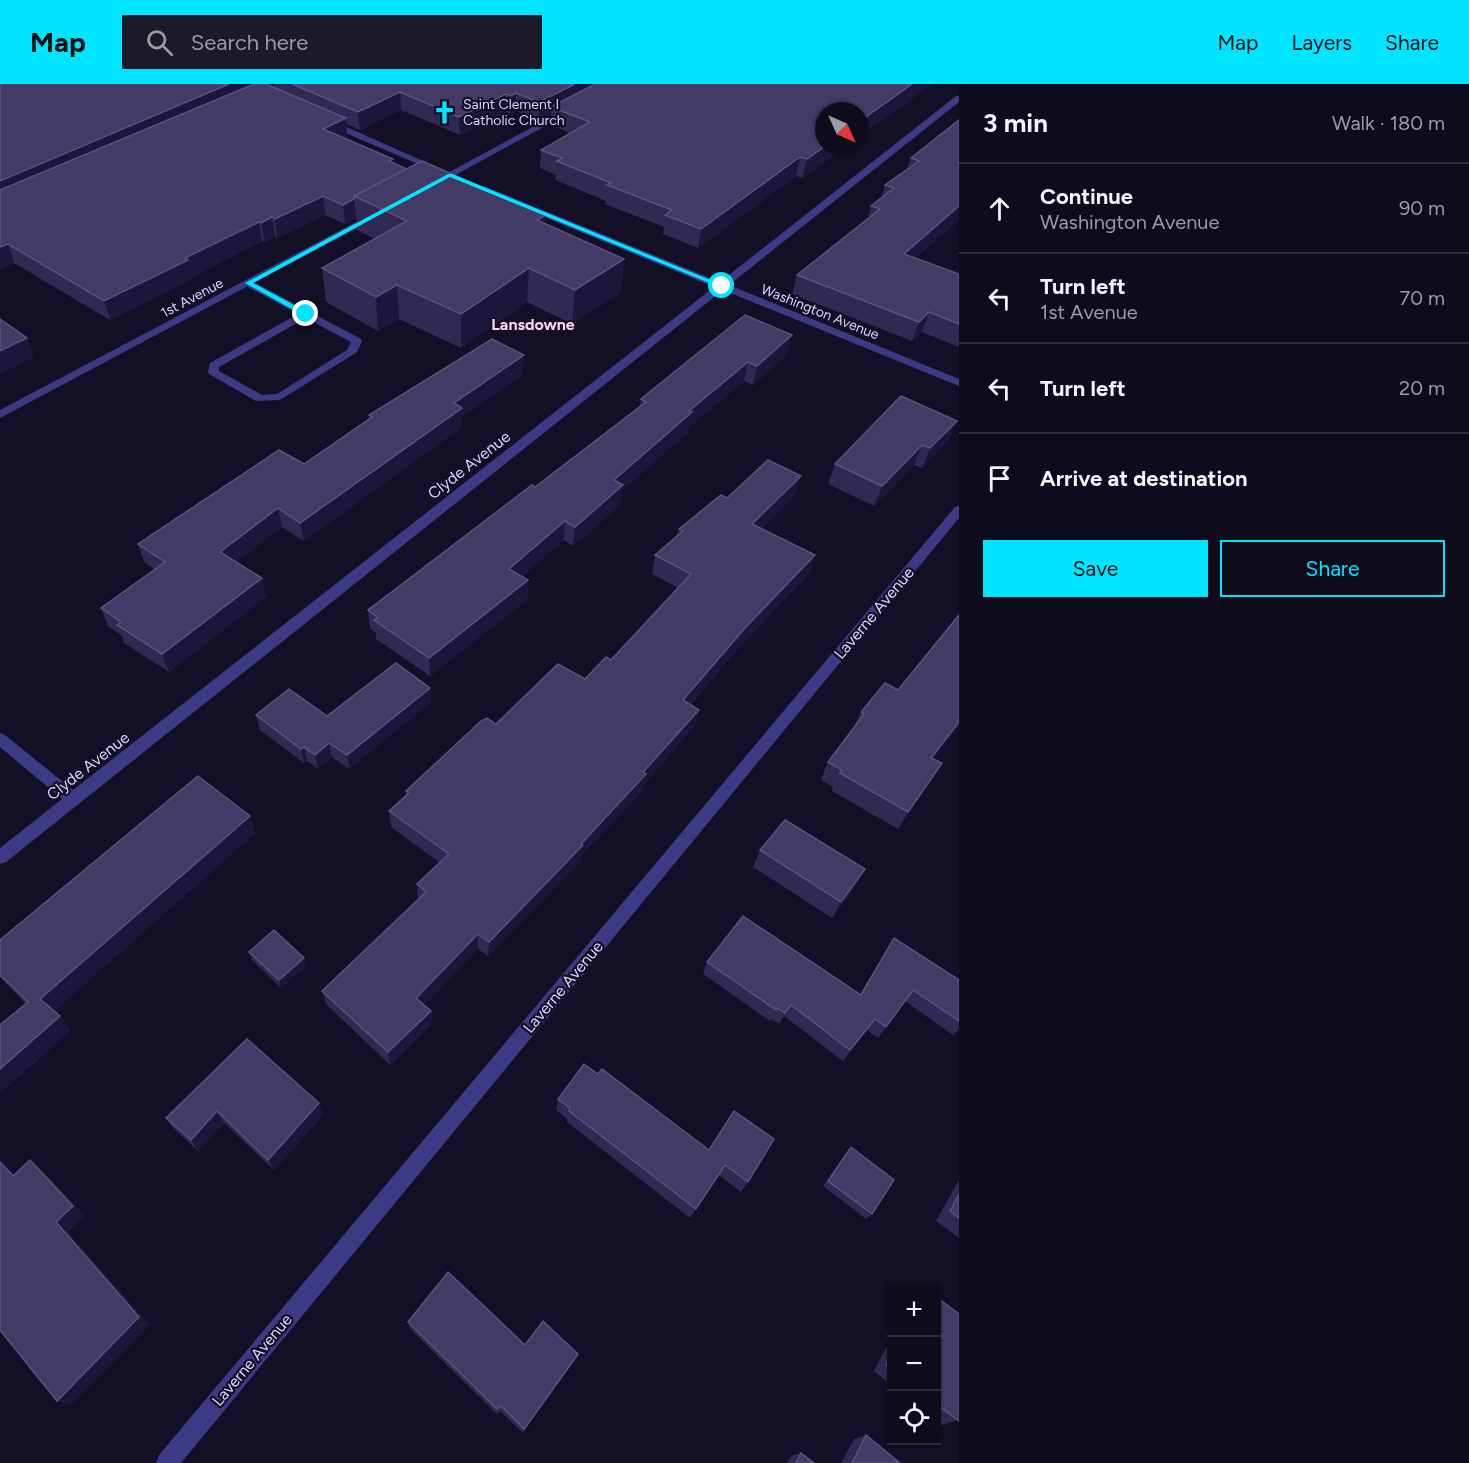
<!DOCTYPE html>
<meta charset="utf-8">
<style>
:root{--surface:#0e0b1c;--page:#1c1929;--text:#f1f3f6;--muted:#9b9ba3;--line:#2e2b3b;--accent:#00e5ff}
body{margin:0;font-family:Figtree,sans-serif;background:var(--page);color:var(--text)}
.controls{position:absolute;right:18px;bottom:18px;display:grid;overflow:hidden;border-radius:0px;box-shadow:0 2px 4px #0004}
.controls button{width:54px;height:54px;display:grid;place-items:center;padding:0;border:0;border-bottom:2px solid var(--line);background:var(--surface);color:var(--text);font:30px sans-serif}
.compass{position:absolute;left:815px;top:18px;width:54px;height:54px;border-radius:50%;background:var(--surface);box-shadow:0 2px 4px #0004;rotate:135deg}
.stop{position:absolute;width:18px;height:18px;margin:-14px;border:4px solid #00e5ff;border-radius:50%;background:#fff}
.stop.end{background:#00e5ff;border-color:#fff;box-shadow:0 2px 6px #0008}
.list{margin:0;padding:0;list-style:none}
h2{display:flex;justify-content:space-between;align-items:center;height:78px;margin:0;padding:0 24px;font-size:26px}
h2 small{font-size:20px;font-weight:400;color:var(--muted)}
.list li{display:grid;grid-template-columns:39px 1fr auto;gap:18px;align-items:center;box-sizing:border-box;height:90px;padding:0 24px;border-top:2px solid var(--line)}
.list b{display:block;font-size:22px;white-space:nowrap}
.list p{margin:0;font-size:20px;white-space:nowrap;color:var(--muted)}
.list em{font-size:20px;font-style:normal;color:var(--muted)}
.actions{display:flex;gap:12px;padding:18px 24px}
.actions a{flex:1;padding:14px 0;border:2px solid var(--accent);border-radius:0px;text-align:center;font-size:21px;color:var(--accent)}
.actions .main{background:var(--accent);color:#111}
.icon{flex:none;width:33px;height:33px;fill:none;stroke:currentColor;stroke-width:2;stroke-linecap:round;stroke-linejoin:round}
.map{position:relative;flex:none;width:959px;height:1379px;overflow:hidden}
header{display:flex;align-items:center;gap:36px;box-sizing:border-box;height:84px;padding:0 30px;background:var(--accent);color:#111}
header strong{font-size:28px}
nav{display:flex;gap:33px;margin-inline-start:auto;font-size:21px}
.search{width:420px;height:54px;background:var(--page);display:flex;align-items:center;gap:15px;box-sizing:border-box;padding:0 21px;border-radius:0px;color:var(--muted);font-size:22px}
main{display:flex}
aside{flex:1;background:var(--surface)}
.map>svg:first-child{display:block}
</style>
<header>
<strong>Map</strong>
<div class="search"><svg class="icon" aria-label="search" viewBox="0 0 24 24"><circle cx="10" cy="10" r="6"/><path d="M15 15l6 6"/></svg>Search here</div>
<nav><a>Map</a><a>Layers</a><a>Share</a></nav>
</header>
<main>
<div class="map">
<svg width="959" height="1379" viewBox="0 0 959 1379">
<rect width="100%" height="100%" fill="#130f26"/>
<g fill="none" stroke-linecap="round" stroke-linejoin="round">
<path fill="#3d3a85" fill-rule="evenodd" d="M 244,197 L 252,197 L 361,255 L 362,257 L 357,268 L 280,316 L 256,317 L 209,290 L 208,288 L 210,279 L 298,230 L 244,201 ZM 306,234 L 351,258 L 347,266 L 277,310 L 262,311 L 219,287 L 219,283 Z"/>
<g fill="#3d3a85" fill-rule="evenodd">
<path d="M 956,12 L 959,12 L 959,18 L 729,201 L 959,295 L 959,302 L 723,206 L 6,778 L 0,780 L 0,764 L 62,715 L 0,663 L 0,649 L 5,651 L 73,706 L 714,203 L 478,106 L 478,102 L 484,102 L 720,198 Z"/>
<path d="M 566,25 L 573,27 L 437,101 L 429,99 Z"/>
<path d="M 327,37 L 333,37 L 441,85 L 434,87 L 327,41 Z"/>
<path d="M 373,129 L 378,132 L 376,134 L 0,334 L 0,326 Z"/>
<path d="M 959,422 L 959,434 L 181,1379 L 156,1379 L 159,1371 L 955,423 Z"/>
</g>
</g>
<g fill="#312854">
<path d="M 0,0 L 249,0 L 249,2 L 253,0 L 273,0 L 270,2 L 274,4 L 274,0 L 932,0 L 802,94 L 796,92 L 698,164 L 663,150 L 664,143 L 605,120 L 606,117 L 555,96 L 556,91 L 540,84 L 541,66 L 570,49 L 551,41 L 551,30 L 539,37 L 516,27 L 510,30 L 506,28 L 460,51 L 401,26 L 360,46 L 346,40 L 347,52 L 344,54 L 393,79 L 407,85 L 546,131 L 545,140 L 624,175 L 620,209 L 572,240 L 527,218 L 461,264 L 399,235 L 378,247 L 326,218 L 322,184 L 375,155 L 357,146 L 356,134 L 345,140 L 325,131 L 277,154 L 275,152 L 265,158 L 262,157 L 192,193 L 192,195 L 110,236 L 14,179 L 0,186 Z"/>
<path d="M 959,36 L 959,135 L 915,174 L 959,190 L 959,263 L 922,248 L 912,257 L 792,210 L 797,191 L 868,135 L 871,122 L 881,115 L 885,101 L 907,85 L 911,74 Z"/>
<path d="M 745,231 L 787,271 L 753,301 L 744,297 L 689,343 L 689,348 L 622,406 L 620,421 L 573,462 L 564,456 L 522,492 L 528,496 L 528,515 L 430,592 L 376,555 L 376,549 L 370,545 L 368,526 L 535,403 L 640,322 L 641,315 Z"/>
<path d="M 523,290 L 462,333 L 462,343 L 304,457 L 282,443 L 236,478 L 262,494 L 266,513 L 169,588 L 124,559 L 122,552 L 108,542 L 101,524 L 155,486 L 144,478 L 138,460 L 304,380 L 369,335 L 369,331 Z"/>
<path d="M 901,312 L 949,356 L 922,384 L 914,381 L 874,422 L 828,400 L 835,380 Z"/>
<path d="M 801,392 L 795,411 L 761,445 L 815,471 L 809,490 L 740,562 L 690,621 L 699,626 L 694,643 L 644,700 L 642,707 L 581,772 L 581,777 L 488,872 L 478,865 L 424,921 L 431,927 L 432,940 L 390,981 L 326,920 L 322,907 L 418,816 L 417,800 L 440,779 L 391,743 L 389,727 L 406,711 L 406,707 L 496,640 L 585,595 L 611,576 L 678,504 L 652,490 L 655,471 L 677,451 L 679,445 L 727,414 Z"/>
<path d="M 430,604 L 431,618 L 349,685 L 332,673 L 318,685 L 307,677 L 304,679 L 260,646 L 256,631 L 327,632 Z"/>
<path d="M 861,628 L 934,675 L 942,679 L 931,697 L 898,745 L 832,707 L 833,703 L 821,696 L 828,678 L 854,644 Z"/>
<path d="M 250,732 L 255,749 L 54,927 L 71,946 L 0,1009 L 0,941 L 26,920 L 0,893 L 0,856 Z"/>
<path d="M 760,766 L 856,802 L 832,834 L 753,783 Z"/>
<path d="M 894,854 L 959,896 L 959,945 L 953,951 L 905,917 L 878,954 L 867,946 L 843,977 L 784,932 L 779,940 L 771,935 L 770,937 L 703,890 L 707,878 L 860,910 Z"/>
<path d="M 249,868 L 304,874 L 306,882 L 281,904 L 252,876 Z"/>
<path d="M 247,955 L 323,1031 L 274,1086 L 224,1039 L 198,1067 L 174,1045 L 166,1034 Z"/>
<path d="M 598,990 L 748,1098 L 741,1108 L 719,1091 L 690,1134 L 567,1038 L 567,1035 L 556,1026 L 558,1015 Z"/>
<path d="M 851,1063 L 872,1130 L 866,1135 L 823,1102 L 846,1069 Z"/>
<path d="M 959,1096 L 959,1154 L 936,1137 Z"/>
<path d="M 936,1213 L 958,1336 L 942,1341 L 936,1336 Z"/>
<path d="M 408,1238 L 525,1261 L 575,1276 L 523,1349 L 500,1327 L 497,1330 L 410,1245 Z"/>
<path d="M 891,1254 L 891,1301 L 874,1287 Z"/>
<path d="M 866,1351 L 900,1379 L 841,1379 L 854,1355 Z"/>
<path d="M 801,1369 L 814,1379 L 787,1379 L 791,1372 Z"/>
</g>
<g fill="#1d163a">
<path d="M 229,0 L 249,0 L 251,10 L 0,119 L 0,97 Z"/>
<path d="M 575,0 L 607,0 L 551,23 L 551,30 L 539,37 L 539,18 Z"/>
<path d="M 912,0 L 932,0 L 860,52 L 860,37 Z"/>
<path d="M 400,8 L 401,26 L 360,46 L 358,28 Z"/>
<path d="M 516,9 L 516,27 L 510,30 L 511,12 Z"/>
<path d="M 506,10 L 506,28 L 460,51 L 459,33 Z"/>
<path d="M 346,34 L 347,52 L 325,63 L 323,45 Z"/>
<path d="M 824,63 L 845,63 L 802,94 L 807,75 Z"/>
<path d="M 800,73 L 796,92 L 698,164 L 701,145 Z"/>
<path d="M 323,112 L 325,131 L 277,154 L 275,135 Z"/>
<path d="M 354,115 L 356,134 L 345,140 L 343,121 Z"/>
<path d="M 959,122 L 959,135 L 897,189 L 904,170 Z"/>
<path d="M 546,131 L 544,165 L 537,136 Z"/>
<path d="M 272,133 L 275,152 L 265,158 L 261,139 Z"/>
<path d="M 259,138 L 262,157 L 192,193 L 192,195 L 110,236 L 104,217 L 185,174 Z"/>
<path d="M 8,160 L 14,179 L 0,186 L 0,163 Z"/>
<path d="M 624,175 L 620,209 L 572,240 L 575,206 Z"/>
<path d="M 529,184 L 527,218 L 461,264 L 461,230 Z"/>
<path d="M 397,201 L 399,235 L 378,247 L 376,213 Z"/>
<path d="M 929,228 L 922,248 L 912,257 L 919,238 Z"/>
<path d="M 792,251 L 787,271 L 753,301 L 757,282 Z"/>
<path d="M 27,254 L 34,273 L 0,290 L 0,267 Z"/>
<path d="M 524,271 L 523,290 L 462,333 L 462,343 L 304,457 L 300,439 L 454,319 Z"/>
<path d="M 748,278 L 744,297 L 689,343 L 689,348 L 622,406 L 620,421 L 573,462 L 575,443 L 614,396 L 689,327 Z"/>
<path d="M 957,337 L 949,356 L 922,384 L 930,364 Z"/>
<path d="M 922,361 L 914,381 L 874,422 L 882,402 Z"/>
<path d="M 801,392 L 795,411 L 747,459 L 752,440 Z"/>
<path d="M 278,424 L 282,443 L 225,486 L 220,468 Z"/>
<path d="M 565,437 L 564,456 L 508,504 L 509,485 Z"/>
<path d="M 815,471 L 809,490 L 740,562 L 678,634 L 683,616 L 745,544 Z"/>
<path d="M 262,494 L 266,513 L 169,588 L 162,570 Z"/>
<path d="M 528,496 L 528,515 L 430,592 L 429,574 Z"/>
<path d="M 430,604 L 431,618 L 349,685 L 347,671 Z"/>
<path d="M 699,626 L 694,643 L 644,700 L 642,707 L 581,772 L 581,777 L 488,872 L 489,858 L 581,760 Z"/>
<path d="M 959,638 L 959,642 L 921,692 L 931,674 Z"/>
<path d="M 329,659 L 332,673 L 318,685 L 315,671 Z"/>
<path d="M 304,663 L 307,677 L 304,679 L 301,665 Z"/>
<path d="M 942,679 L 931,697 L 898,745 L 908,728 Z"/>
<path d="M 250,732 L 255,749 L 51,930 L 40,915 Z"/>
<path d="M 865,785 L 856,802 L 832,834 L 841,818 Z"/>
<path d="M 478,850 L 478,865 L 418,928 L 416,914 Z"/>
<path d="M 304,874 L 306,882 L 281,904 L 279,896 Z"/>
<path d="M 431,927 L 432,940 L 390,981 L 388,968 Z"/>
<path d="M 60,932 L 71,946 L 0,1009 L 0,985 Z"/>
<path d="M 319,1019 L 323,1031 L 274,1086 L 268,1076 Z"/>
<path d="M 217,1027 L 224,1039 L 198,1067 L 191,1056 Z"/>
<path d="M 0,1074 L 26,1103 L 13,1092 L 0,1078 Z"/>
<path d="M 30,1076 L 43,1087 L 85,1132 L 68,1148 L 150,1241 L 70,1322 L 57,1317 L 56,1138 Z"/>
<path d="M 578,1270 L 575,1276 L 523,1349 L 524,1345 Z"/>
</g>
<g fill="#433a66" stroke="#5a527e" stroke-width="1.5">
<path d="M 0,0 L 229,0 L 0,97 Z"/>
<path d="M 254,0 L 266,0 L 346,34 L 323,45 L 393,75 L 389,77 L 407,85 L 354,112 L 354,115 L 343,121 L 323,112 L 275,135 L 272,133 L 261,139 L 259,138 L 185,174 L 188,176 L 104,217 L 8,160 L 0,163 L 0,106 Z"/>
<path d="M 292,0 L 575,0 L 539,18 L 516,9 L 511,12 L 506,10 L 459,33 L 400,8 L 358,28 Z"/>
<path d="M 595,0 L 912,0 L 860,37 L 860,27 L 824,27 L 824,63 L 807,75 L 800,73 L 701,145 L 665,131 L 672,126 L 607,101 L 611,99 L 557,77 L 562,74 L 541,66 L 590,38 L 551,23 Z"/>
<path d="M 959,36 L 959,122 L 904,170 L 959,190 L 959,240 L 929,228 L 919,238 L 797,191 L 880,125 L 871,122 L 894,104 L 885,101 L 919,77 L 911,74 Z"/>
<path d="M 422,77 L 546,131 L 537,136 L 624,175 L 575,206 L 529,184 L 461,230 L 397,201 L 376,213 L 322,184 L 407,137 L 354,112 Z"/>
<path d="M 745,231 L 792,251 L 757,282 L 748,278 L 689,327 L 692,328 L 614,396 L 623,401 L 575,443 L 565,437 L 509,485 L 528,496 L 429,574 L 374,536 L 378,534 L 368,526 L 532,401 L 535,403 L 646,318 L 641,315 Z"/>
<path d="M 0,235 L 27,254 L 0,267 Z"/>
<path d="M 492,255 L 524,271 L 454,319 L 462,324 L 300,439 L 278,424 L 220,468 L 262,494 L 162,570 L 117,541 L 121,538 L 101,524 L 165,478 L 138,460 L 279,366 L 304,380 L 372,333 L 369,331 Z"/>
<path d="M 901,312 L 957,337 L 930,364 L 922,361 L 882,402 L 835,380 Z"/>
<path d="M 768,376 L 801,392 L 752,440 L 815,471 L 745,544 L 683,616 L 699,626 L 643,688 L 646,690 L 581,760 L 583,761 L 489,858 L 478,850 L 416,914 L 431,927 L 388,968 L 322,907 L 426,808 L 417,800 L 449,770 L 389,727 L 409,709 L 406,707 L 481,637 L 487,634 L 496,640 L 558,580 L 585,595 L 606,573 L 611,576 L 691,490 L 655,471 L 683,447 L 679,445 L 721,411 L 727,414 Z"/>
<path d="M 959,531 L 959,638 L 931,674 L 942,679 L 908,728 L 840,689 L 842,686 L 828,678 L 864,630 L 861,628 L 885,599 L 898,606 Z"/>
<path d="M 396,579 L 430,604 L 347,671 L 329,659 L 315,671 L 304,663 L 301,665 L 256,631 L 289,605 L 327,632 Z"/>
<path d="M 198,692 L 250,732 L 40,915 L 60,932 L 0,985 L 0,941 L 28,918 L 0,891 L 0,856 Z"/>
<path d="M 785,736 L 865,785 L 841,818 L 760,766 Z"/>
<path d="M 743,832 L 861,911 L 894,854 L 959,896 L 959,937 L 913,906 L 886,943 L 875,935 L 850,966 L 791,921 L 785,929 L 777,924 L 776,926 L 707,878 Z"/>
<path d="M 274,846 L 304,874 L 279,896 L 249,868 Z"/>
<path d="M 247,955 L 319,1019 L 268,1076 L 217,1027 L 191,1056 L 166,1034 Z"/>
<path d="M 584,980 L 598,990 L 602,985 L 709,1066 L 734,1027 L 774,1055 L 748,1098 L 725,1081 L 696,1125 L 569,1027 L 570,1024 L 558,1015 Z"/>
<path d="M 851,1063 L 894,1096 L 872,1130 L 828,1097 Z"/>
<path d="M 30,1076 L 73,1122 L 56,1138 L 139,1233 L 57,1317 L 0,1246 L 0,1078 L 13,1092 Z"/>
<path d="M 959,1110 L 959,1134 L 950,1127 Z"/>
<path d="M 448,1188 L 525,1261 L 543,1237 L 578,1270 L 524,1345 L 501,1322 L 497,1325 L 408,1238 Z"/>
<path d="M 936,1213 L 959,1230 L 959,1334 L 958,1336 L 936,1320 Z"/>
<path d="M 891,1271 L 891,1285 L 886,1281 Z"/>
<path d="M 866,1351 L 900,1379 L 852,1379 Z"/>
<path d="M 801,1369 L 814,1379 L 796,1379 Z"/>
</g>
<path fill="#00e5ff" d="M 448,90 L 452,90 L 725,202 L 719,203 L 450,93 L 253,199 L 309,229 L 309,232 L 304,232 L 245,199 Z"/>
<defs>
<symbol id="church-bare" viewBox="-9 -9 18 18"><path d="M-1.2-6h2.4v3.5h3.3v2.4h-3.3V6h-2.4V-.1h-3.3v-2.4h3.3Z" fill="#00e5ff" stroke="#130f26" stroke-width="2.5" paint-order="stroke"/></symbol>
</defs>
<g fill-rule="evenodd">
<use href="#church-bare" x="428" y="12" width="33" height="33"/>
</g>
<g text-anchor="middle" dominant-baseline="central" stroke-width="4.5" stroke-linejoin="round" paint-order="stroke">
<g font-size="14" fill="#d9d4ff" stroke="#130f26" text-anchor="start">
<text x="463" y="20">Saint Clement I<tspan x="463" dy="16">Catholic Church</tspan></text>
</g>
<g font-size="14" fill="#d9d4ff" stroke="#130f26">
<text transform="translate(192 214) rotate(-28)">1st Avenue</text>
<text transform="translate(820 228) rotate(22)">Washington Avenue</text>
</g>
<g font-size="16" font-weight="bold" fill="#ffd6f0" stroke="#130f26">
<text x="533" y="240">Lansdowne</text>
</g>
<g font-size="16" fill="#d9d4ff" stroke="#130f26">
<text transform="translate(469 381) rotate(-38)">Clyde Avenue</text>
<text transform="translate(874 529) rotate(-50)">Laverne Avenue</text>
<text transform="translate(88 682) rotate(-38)">Clyde Avenue</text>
<text transform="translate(563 903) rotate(-50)">Laverne Avenue</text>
<text transform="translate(252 1276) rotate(-50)">Laverne Avenue</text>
</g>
</g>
</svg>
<div class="controls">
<button>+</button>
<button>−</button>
<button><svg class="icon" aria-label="locate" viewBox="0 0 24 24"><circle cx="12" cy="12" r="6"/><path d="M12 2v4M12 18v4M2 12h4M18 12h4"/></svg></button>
</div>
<svg class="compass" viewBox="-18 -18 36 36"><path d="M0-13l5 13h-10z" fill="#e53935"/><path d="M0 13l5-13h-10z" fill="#9b9ba3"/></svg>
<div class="stop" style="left:722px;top:202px"></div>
<div class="stop end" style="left:306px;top:230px"></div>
</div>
<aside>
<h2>3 min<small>Walk · 180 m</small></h2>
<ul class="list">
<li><svg class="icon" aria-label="ahead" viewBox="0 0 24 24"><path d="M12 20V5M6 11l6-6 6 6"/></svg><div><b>Continue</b><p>Washington Avenue</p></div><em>90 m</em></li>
<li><svg class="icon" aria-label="left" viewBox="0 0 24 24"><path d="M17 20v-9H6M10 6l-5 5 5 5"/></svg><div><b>Turn left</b><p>1st Avenue</p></div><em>70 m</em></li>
<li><svg class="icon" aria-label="left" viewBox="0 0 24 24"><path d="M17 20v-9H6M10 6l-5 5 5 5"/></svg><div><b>Turn left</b></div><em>20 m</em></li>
<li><svg class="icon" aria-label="arrive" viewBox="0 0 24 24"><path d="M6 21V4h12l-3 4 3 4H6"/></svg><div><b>Arrive at destination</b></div></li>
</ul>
<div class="actions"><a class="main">Save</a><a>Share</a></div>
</aside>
</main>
